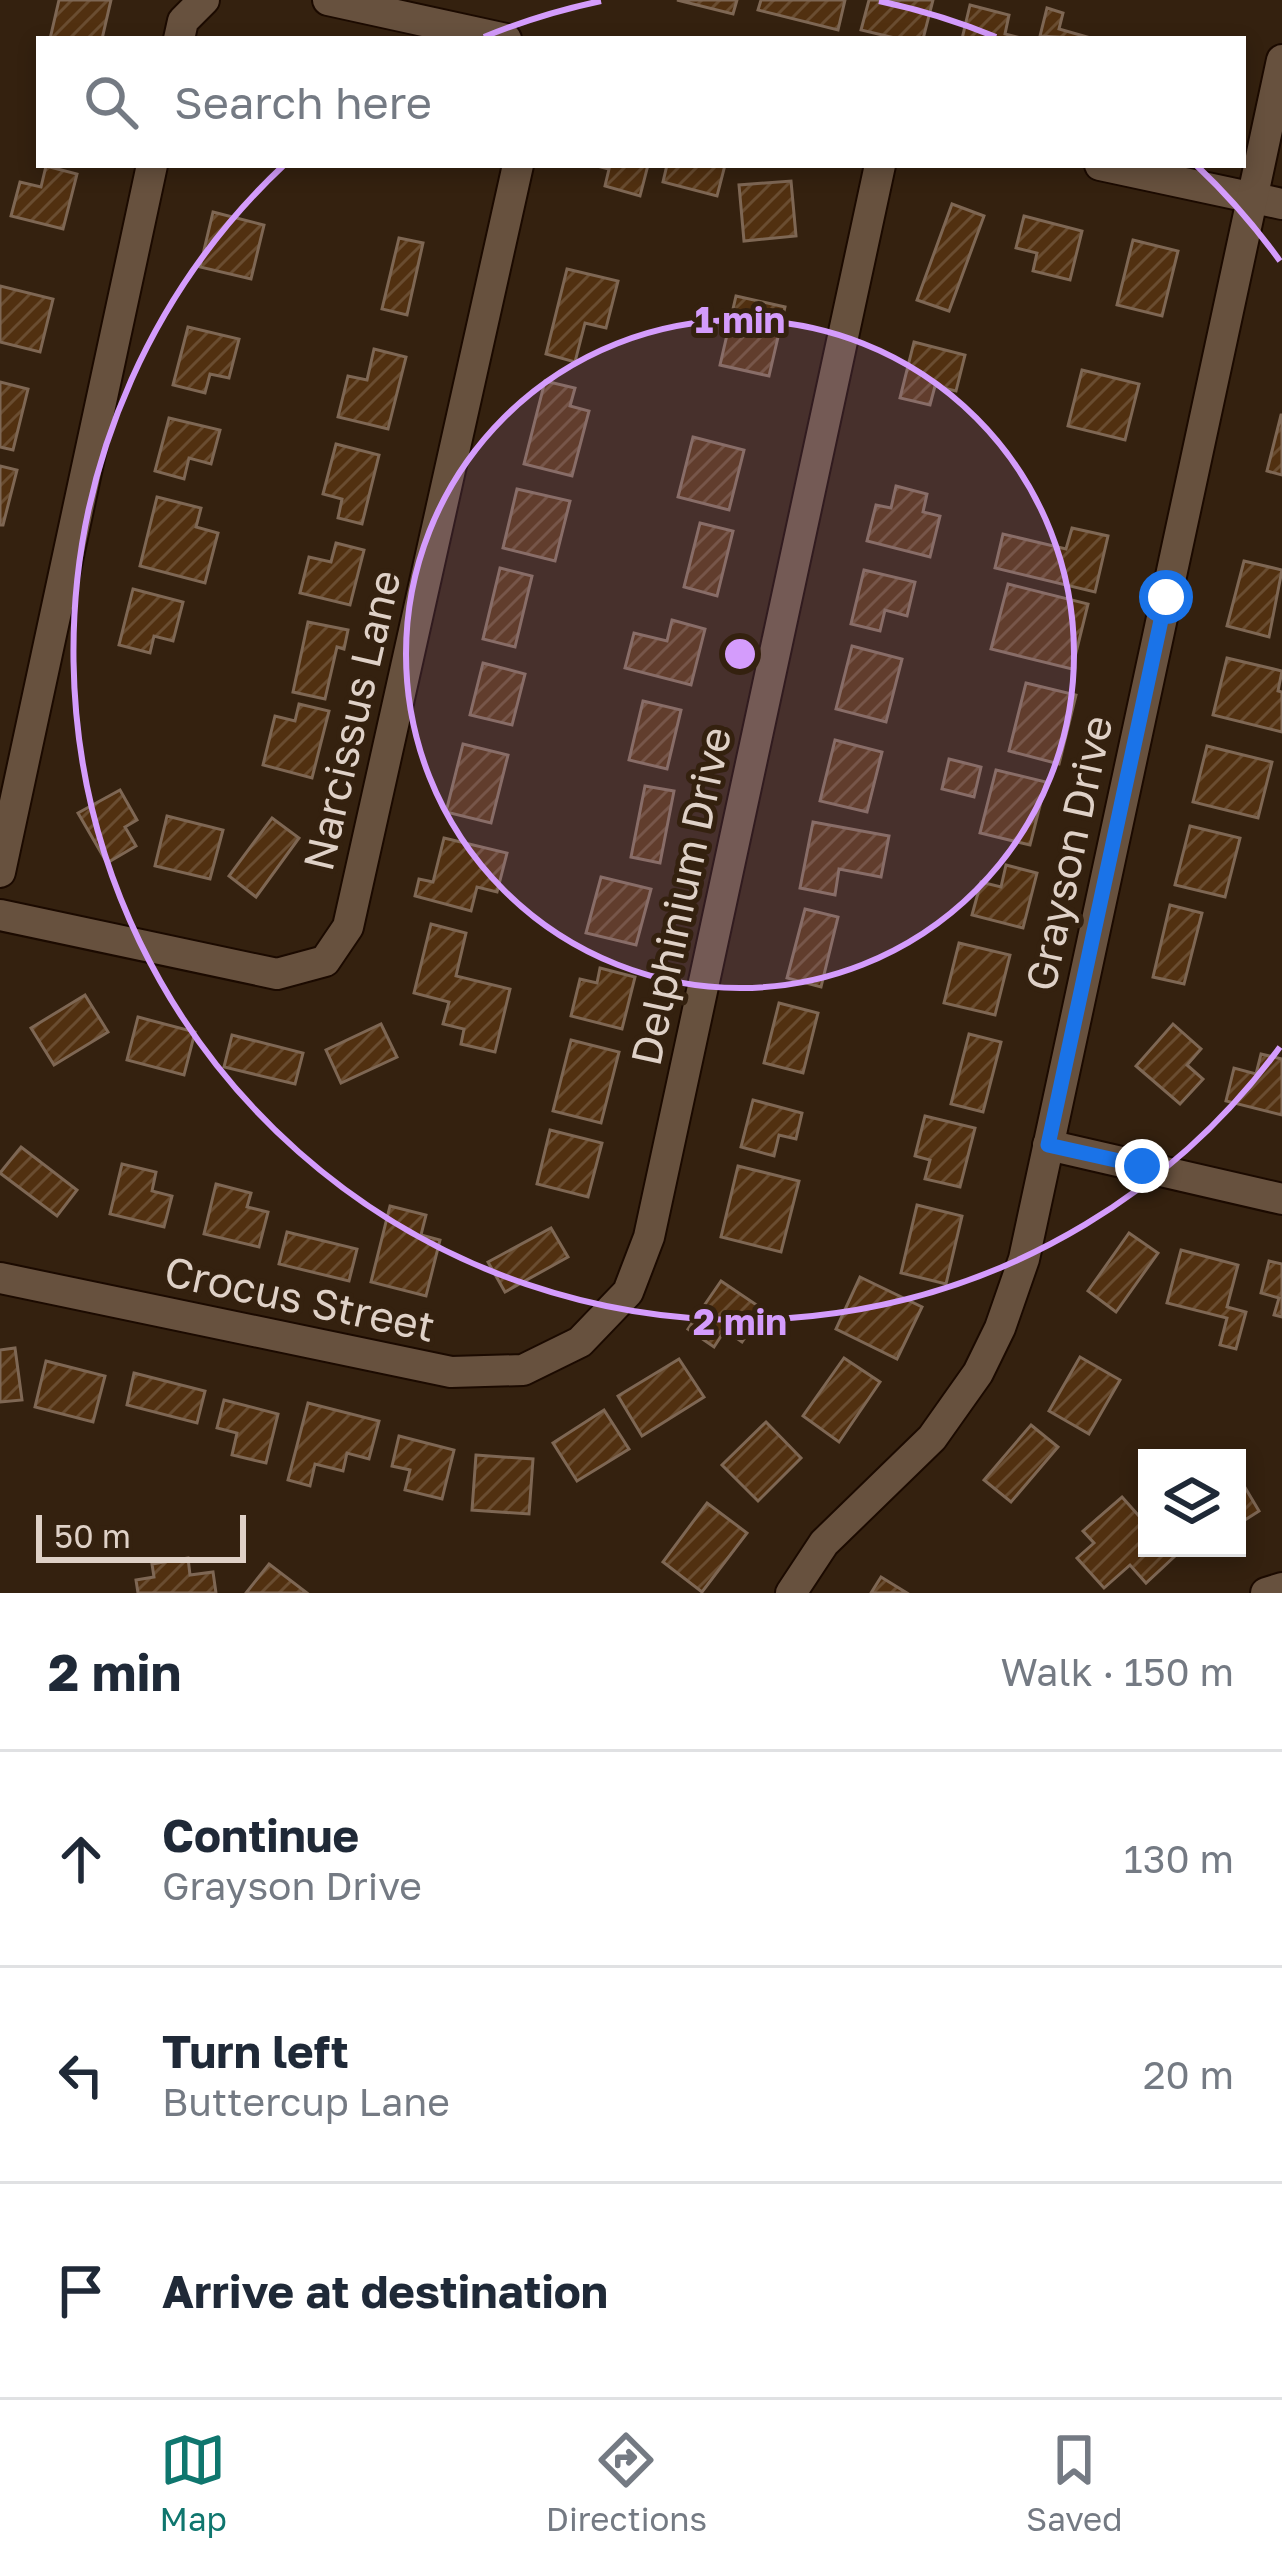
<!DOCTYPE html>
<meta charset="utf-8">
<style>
:root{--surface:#fff;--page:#f2f2f3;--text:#1f2937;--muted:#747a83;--line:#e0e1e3;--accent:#0f766e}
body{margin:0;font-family:"Golos Text",sans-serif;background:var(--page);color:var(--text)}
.controls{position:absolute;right:36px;bottom:36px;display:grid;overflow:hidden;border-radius:0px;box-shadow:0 6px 18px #0003}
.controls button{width:108px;height:108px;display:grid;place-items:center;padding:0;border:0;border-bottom:3px solid var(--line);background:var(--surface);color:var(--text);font:60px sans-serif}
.scale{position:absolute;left:36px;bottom:30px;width:210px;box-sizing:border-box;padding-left:12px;border:6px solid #dfd1c7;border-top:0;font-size:33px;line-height:42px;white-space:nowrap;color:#dfd1c7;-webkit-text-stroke:9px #34210f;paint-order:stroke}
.stop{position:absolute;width:36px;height:36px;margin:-27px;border:9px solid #1a73e8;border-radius:50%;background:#fff}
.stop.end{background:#1a73e8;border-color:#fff;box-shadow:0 3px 12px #0008}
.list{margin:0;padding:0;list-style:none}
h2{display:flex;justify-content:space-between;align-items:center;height:156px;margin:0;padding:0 48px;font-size:51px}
h2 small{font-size:39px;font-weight:400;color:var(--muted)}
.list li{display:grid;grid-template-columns:78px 1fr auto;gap:36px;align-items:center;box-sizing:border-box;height:216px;padding:0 48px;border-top:3px solid var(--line)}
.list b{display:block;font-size:45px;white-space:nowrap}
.list p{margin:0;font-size:39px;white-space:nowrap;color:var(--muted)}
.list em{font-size:39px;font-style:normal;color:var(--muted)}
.icon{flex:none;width:66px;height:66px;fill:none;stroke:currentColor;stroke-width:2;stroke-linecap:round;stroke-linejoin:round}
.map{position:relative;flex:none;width:1282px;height:1593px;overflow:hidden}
.search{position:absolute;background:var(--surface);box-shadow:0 6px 18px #0003;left:36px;right:36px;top:36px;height:132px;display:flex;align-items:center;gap:30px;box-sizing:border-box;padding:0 42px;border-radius:0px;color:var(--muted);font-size:45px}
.sheet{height:804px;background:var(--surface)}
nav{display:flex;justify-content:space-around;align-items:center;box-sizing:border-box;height:168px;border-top:3px solid var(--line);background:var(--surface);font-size:33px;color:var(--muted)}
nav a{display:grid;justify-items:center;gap:6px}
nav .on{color:var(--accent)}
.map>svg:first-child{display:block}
</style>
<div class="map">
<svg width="1282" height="1593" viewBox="0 0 1282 1593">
<defs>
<pattern id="building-hatch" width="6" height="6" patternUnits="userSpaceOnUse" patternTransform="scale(3)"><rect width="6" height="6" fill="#513010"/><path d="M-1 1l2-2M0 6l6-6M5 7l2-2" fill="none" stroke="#6a4d31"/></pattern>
</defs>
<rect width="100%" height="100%" fill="#34210f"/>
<g fill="url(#building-hatch)" stroke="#7e6754" stroke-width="3">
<path d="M 59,0 L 111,0 L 102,39 L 50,39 Z"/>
<path d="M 677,0 L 737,0 L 733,14 Z"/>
<path d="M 761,0 L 845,0 L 838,30 L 758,10 Z"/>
<path d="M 869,0 L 933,0 L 923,39 L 899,39 L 861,30 Z"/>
<path d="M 970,5 L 1009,15 L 1005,34 L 1025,39 L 962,39 Z"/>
<path d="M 1047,8 L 1063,13 L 1059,29 L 1094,39 L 1040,36 Z"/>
<path d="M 593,165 L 648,165 L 640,196 L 605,186 L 609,169 Z"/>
<path d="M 667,165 L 725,165 L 717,196 L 663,182 Z"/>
<path d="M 46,166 L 77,174 L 63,229 L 11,216 L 20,182 L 41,187 Z"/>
<path d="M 791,181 L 796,236 L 744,241 L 739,185 Z"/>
<path d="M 952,204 L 984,216 L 949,311 L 917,300 Z"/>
<path d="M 213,212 L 264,225 L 251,279 L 200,267 Z"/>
<path d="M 1024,216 L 1082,231 L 1070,280 L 1033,271 L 1037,253 L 1016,248 Z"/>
<path d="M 399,238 L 423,243 L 407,315 L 382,309 Z"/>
<path d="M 1133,240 L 1178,251 L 1162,316 L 1117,305 Z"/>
<path d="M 567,269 L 618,281 L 606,328 L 585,323 L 575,362 L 546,354 Z"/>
<path d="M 0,286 L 53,299 L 40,352 L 0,342 Z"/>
<path d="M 736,296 L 785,307 L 769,376 L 720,365 Z"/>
<path d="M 188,327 L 239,339 L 229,378 L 210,374 L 205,393 L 173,385 Z"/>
<path d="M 914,342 L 965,355 L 956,391 L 935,386 L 930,405 L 900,398 Z"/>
<path d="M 374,349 L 406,357 L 388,429 L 338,417 L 348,376 L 367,380 Z"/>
<path d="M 1082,370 L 1139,384 L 1125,440 L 1068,426 Z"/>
<path d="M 545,381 L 575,388 L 570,406 L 589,411 L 572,476 L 524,464 Z"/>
<path d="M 0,382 L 28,389 L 13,450 L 0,447 Z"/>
<path d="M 1281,415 L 1282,415 L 1282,475 L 1267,471 Z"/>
<path d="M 169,418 L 220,430 L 211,464 L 189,458 L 184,479 L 155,471 Z"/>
<path d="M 693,437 L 744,450 L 729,510 L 678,497 Z"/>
<path d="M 336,444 L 379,455 L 362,524 L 338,518 L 342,499 L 323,494 Z"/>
<path d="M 0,466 L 17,470 L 3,525 L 0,525 Z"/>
<path d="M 896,486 L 927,494 L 923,512 L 940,516 L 930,557 L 867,541 L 876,505 L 891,508 Z"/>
<path d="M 517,489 L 570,501 L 555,561 L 503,548 Z"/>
<path d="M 157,497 L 201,508 L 196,527 L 218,533 L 205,583 L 140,566 Z"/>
<path d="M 700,523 L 733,531 L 717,596 L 684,587 Z"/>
<path d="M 1072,528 L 1108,536 L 1095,592 L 995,568 L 1003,534 L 1066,549 Z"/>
<path d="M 336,543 L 364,550 L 350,605 L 300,593 L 309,557 L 331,562 Z"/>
<path d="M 1244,561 L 1282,570 L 1269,637 L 1227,626 Z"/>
<path d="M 500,568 L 532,576 L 515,647 L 483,639 Z"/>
<path d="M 864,570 L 915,582 L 907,616 L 885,610 L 880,631 L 851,624 Z"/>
<path d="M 1008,584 L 1088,604 L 1072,669 L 991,649 Z"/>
<path d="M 133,589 L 183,602 L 173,641 L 154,636 L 150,653 L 119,645 Z"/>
<path d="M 672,620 L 705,629 L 691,685 L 625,668 L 634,633 L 667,641 Z"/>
<path d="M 308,622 L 348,630 L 344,649 L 337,647 L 325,699 L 293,692 Z"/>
<path d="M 852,646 L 902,659 L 886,722 L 836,709 Z"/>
<path d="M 1227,658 L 1282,671 L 1278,691 L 1282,692 L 1282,732 L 1213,715 Z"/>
<path d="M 483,663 L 525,674 L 512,725 L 470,715 Z"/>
<path d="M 1026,683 L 1076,695 L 1059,764 L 1009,751 Z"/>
<path d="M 643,701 L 681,710 L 667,769 L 629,760 Z"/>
<path d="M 299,704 L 329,711 L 312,778 L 263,765 L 275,716 L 295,721 Z"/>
<path d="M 835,740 L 882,752 L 867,812 L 820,801 Z"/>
<path d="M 463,744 L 508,755 L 491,823 L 446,812 Z"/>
<path d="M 1207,746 L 1272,762 L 1258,818 L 1193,802 Z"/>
<path d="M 949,759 L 981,767 L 974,797 L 942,789 Z"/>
<path d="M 996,770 L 1046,782 L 1030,845 L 980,833 Z"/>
<path d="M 645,786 L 674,791 L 660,863 L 631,857 Z"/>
<path d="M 120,790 L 137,820 L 125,827 L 136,846 L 107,863 L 78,813 Z"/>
<path d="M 167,816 L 223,830 L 210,879 L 155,866 Z"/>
<path d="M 272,818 L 299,838 L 256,897 L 229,876 Z"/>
<path d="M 813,822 L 889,836 L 881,877 L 839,869 L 835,895 L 800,888 Z"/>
<path d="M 1190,826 L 1240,838 L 1225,897 L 1175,885 Z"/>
<path d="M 444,838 L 507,853 L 497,892 L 477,887 L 471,911 L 415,896 L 419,879 L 433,882 Z"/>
<path d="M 1006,865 L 1037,873 L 1023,928 L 972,915 L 981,882 L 1001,887 Z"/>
<path d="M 601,877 L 651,889 L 636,945 L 586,933 Z"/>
<path d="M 1170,905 L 1202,913 L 1184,984 L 1153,977 Z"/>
<path d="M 805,909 L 838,917 L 821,987 L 787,978 Z"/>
<path d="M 431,924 L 466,933 L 456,976 L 510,989 L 495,1052 L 461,1044 L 464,1029 L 443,1024 L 449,1002 L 414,993 Z"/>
<path d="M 959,943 L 1010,955 L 995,1015 L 944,1003 Z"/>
<path d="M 600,968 L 635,977 L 622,1029 L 571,1016 L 580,979 L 597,983 Z"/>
<path d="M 85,995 L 108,1032 L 54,1065 L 31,1028 Z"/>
<path d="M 779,1003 L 818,1013 L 803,1073 L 764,1063 Z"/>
<path d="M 138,1017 L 195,1032 L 184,1075 L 127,1060 Z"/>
<path d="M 381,1024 L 397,1057 L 341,1083 L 326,1050 Z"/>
<path d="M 1173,1024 L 1201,1049 L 1187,1065 L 1203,1079 L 1180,1104 L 1136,1066 Z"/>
<path d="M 969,1034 L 1001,1042 L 983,1112 L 951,1104 Z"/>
<path d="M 232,1035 L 303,1053 L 295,1084 L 224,1067 Z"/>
<path d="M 571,1040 L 619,1052 L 601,1123 L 553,1111 Z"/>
<path d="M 1261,1054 L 1282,1059 L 1282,1115 L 1226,1101 L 1234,1068 L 1256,1074 Z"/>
<path d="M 753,1100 L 802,1113 L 796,1139 L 779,1135 L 774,1156 L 741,1147 Z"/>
<path d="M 925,1116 L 975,1128 L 960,1187 L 925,1179 L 930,1160 L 915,1156 Z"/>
<path d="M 550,1130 L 602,1143 L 588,1197 L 537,1184 Z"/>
<path d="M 21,1147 L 77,1190 L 57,1216 L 0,1173 Z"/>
<path d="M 122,1164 L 156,1172 L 152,1191 L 172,1196 L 164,1227 L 110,1214 Z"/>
<path d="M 738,1166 L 799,1181 L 781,1252 L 721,1237 Z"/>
<path d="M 216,1184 L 251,1193 L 247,1207 L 268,1212 L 259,1247 L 204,1234 Z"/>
<path d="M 917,1205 L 962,1216 L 946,1284 L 901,1273 Z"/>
<path d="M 390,1206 L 426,1215 L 421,1235 L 440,1240 L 426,1296 L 371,1282 Z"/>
<path d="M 551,1228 L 568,1257 L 505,1292 L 488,1262 Z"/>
<path d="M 287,1232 L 357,1249 L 349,1281 L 279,1264 Z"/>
<path d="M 1129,1233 L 1158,1253 L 1116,1312 L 1088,1291 Z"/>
<path d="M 1181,1250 L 1238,1265 L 1227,1307 L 1246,1312 L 1236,1349 L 1220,1345 L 1227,1318 L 1167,1303 Z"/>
<path d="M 1269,1261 L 1282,1264 L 1282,1317 L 1274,1315 L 1279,1298 L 1261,1293 Z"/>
<path d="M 860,1277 L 922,1307 L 897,1359 L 836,1329 Z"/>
<path d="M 721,1281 L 764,1310 L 742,1342 L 725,1330 L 714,1347 L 688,1329 Z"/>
<path d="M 15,1348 L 22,1400 L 0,1402 L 0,1350 Z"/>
<path d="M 1080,1357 L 1120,1380 L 1089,1434 L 1049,1411 Z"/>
<path d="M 844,1358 L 880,1382 L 839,1442 L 803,1416 Z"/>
<path d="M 679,1359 L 704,1397 L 642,1436 L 618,1396 Z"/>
<path d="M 46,1361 L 105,1376 L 93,1422 L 35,1407 Z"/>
<path d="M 134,1373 L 205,1391 L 197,1423 L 127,1405 Z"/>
<path d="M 224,1400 L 278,1414 L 266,1463 L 232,1455 L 237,1433 L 217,1428 Z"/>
<path d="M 308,1403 L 379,1421 L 369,1459 L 347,1453 L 343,1471 L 315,1464 L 310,1486 L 288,1480 Z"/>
<path d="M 604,1410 L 629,1449 L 577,1481 L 553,1443 Z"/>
<path d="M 766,1422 L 801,1458 L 758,1501 L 722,1465 Z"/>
<path d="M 1031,1425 L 1058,1447 L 1011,1502 L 984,1480 Z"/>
<path d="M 399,1436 L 454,1450 L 442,1499 L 405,1490 L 410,1470 L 392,1466 Z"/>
<path d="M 476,1455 L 533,1459 L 529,1514 L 472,1510 Z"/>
<path d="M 1237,1474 L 1259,1511 L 1237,1525 Z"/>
<path d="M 1122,1497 L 1147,1525 L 1147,1548 L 1167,1548 L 1175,1556 L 1146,1583 L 1130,1565 L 1104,1588 L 1077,1558 L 1094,1543 L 1083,1531 Z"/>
<path d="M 707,1503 L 747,1533 L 702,1592 L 663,1562 Z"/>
<path d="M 188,1558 L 190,1575 L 213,1572 L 216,1593 L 138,1593 L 136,1580 L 154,1577 L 152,1564 Z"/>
<path d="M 269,1564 L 307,1593 L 246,1593 Z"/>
<path d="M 881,1577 L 907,1593 L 871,1593 Z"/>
</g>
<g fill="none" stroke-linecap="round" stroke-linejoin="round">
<defs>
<g id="minor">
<path d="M 328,0 L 506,39"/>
<path d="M 179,39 L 183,21 L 204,0"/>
<path d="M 1100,165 L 1282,204"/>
<path d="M 0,872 L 152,165"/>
<path d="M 0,915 L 277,974 L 325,961 L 348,927 L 518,165"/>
<path d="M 1048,1145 L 1282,1199"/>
<path d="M 0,1278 L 451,1372 L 523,1370 L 580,1342 L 628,1292 L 649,1237 L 880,165"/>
<path d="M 791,1593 L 824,1543 L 932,1438 L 978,1373 L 1000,1328 L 1024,1259 L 1282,60"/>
<path d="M 1266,1593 L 1282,1588"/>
</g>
</defs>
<use href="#minor" stroke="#1b0a00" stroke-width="34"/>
<use href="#minor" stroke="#67513e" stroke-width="30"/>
</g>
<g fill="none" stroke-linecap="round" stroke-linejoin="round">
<path stroke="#1a73e8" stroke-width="15" d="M 1142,1166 L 1048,1145 L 1166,597"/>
</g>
<circle cx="740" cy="654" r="334" fill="#d49cfc" fill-opacity=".12"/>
<g fill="none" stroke="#d49cfc" stroke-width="6">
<circle cx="740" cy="654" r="334"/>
<path d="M1280 1047A668 668 0 1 1 284 165M484 37A668 668 0 0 1 601 1M879 1A668 668 0 0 1 996 37M1196 165A668 668 0 0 1 1280 261"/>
</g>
<g text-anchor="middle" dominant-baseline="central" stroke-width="10" stroke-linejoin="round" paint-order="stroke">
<g font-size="42" fill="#dfd1c7" stroke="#34210f">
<text transform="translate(351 720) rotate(-77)">Narcissus Lane</text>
<text transform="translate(1068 853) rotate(-78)">Grayson Drive</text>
<text transform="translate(680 896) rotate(-78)">Delphinium Drive</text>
<text transform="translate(300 1298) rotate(12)">Crocus Street</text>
</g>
</g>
<circle cx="740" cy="654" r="18" fill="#d49cfc" stroke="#34210f" stroke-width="6"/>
<g font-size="36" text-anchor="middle" font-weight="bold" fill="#d49cfc" stroke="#34210f" stroke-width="10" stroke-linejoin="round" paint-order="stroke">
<text x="740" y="333">1 min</text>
<text x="740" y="1335">2 min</text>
</g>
</svg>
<div class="controls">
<button><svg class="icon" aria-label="layers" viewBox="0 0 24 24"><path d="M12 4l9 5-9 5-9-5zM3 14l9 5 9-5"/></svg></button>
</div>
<div class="scale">50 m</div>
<div class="stop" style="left:1166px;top:597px"></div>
<div class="stop end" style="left:1142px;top:1166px"></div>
<div class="search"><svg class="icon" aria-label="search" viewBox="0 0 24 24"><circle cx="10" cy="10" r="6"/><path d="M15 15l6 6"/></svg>Search here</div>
</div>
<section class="sheet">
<h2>2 min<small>Walk · 150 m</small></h2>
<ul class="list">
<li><svg class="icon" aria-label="ahead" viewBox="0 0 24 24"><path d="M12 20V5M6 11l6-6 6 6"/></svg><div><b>Continue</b><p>Grayson Drive</p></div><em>130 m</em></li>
<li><svg class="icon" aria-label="left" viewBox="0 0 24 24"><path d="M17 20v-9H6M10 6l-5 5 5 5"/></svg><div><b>Turn left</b><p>Buttercup Lane</p></div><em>20 m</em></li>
<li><svg class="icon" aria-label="arrive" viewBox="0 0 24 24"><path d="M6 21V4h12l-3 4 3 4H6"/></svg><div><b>Arrive at destination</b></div></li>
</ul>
</section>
<nav>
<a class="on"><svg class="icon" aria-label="map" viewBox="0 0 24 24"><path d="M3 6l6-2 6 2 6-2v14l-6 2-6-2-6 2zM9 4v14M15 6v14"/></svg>Map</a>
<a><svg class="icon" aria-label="directions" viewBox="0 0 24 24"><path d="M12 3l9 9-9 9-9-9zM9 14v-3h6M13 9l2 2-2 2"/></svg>Directions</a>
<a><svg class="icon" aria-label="saved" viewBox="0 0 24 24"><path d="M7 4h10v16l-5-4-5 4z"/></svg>Saved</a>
</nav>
